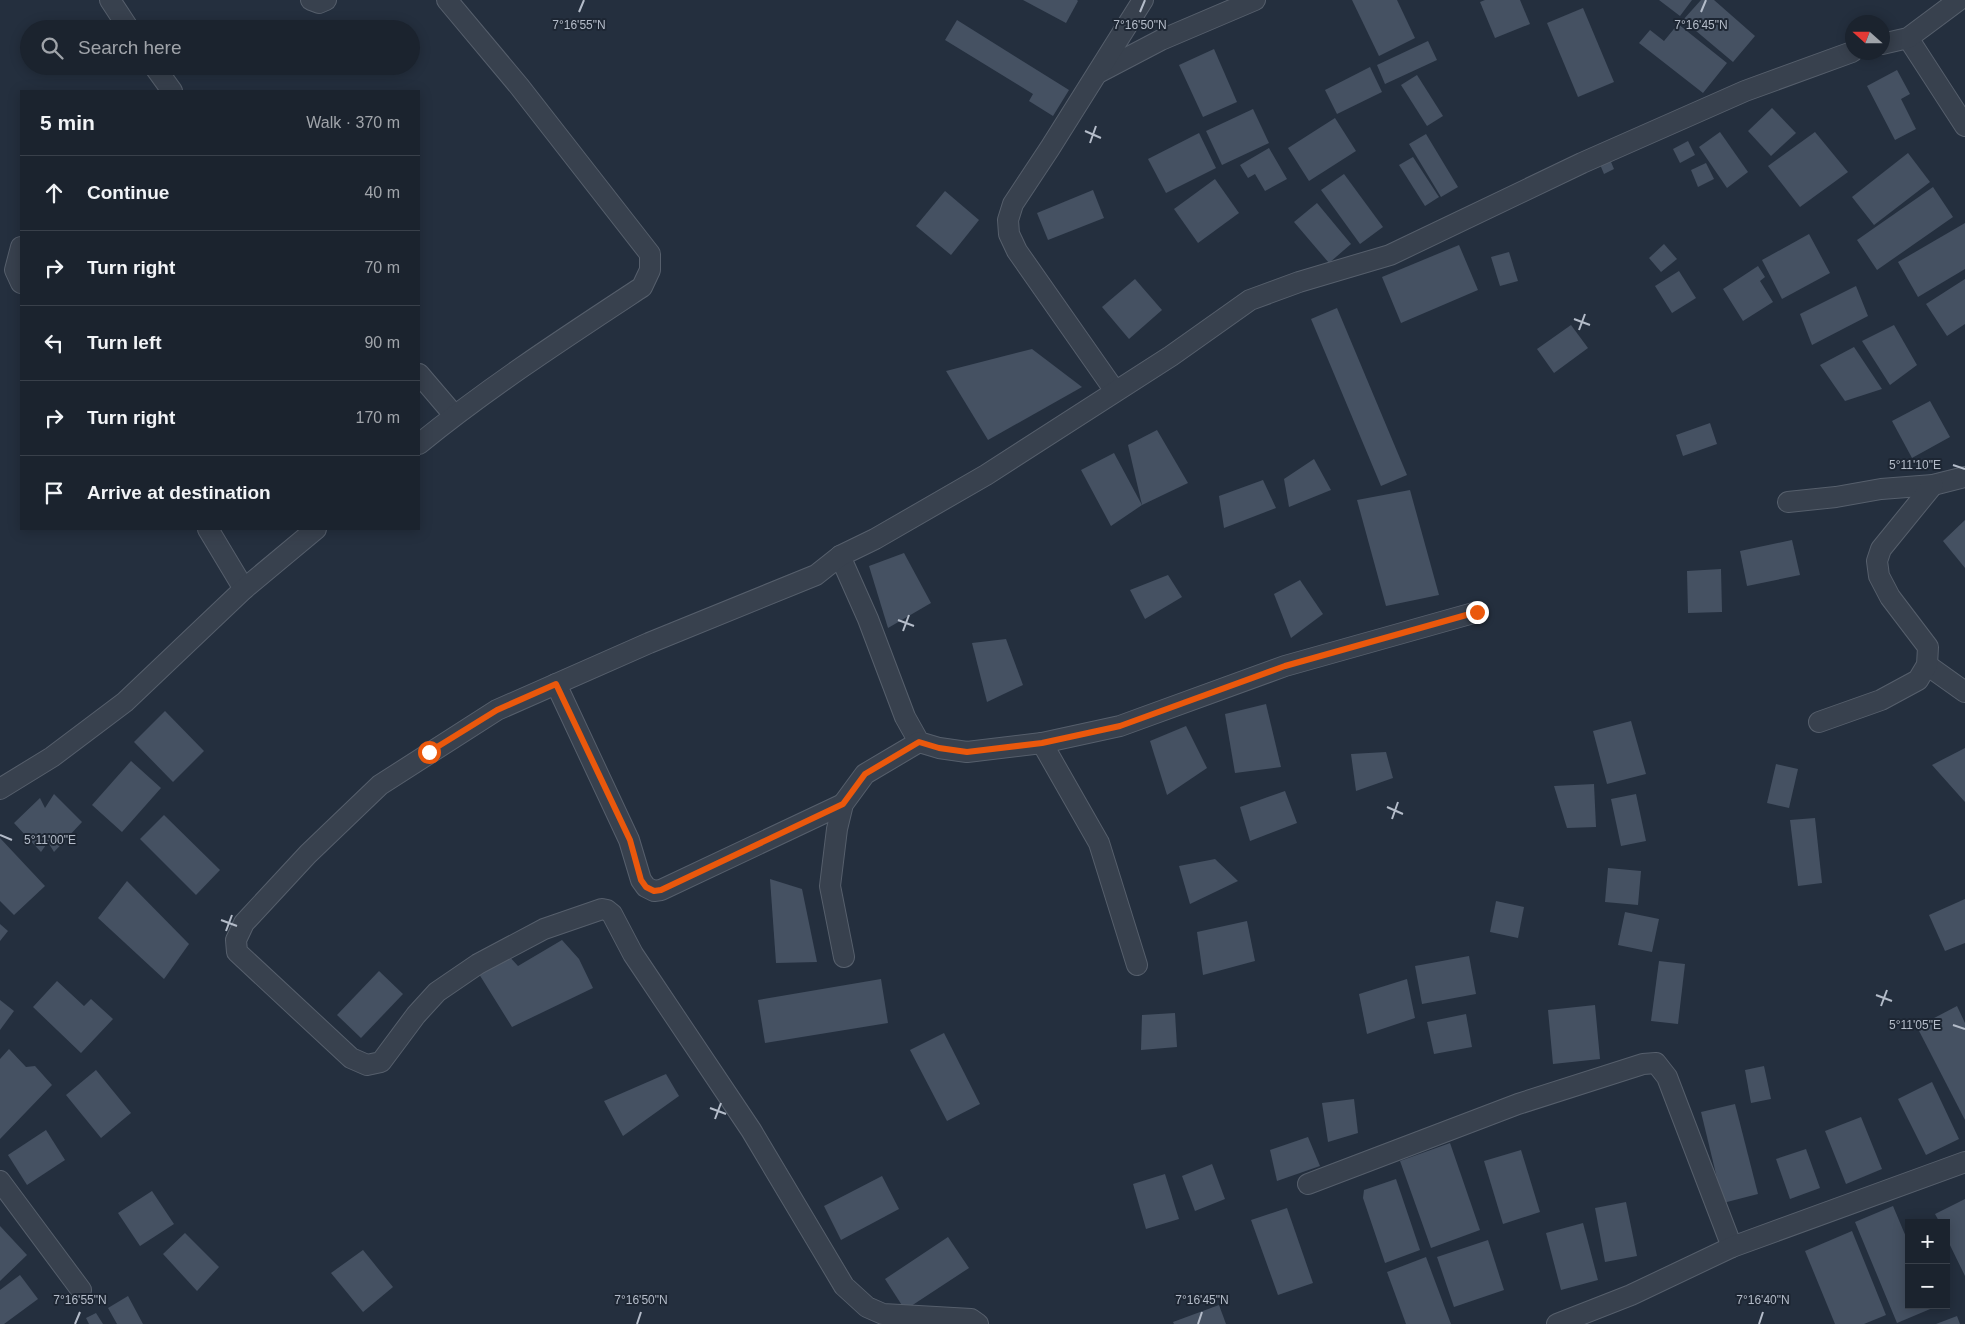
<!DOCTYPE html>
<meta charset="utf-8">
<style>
:root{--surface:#1b232e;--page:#282f3a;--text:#f1f3f6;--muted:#a0a4aa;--line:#39404a}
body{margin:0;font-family:Arial,sans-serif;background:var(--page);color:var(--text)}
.controls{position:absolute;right:15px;bottom:15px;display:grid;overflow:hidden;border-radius:0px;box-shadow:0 2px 12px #0003}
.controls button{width:45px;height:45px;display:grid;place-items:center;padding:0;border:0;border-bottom:1px solid var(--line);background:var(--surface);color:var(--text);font:25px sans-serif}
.compass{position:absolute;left:1845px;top:15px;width:45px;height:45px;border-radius:50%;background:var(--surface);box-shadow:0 2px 12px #0003;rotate:291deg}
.stop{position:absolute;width:15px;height:15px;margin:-11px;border:4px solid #ea580c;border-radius:50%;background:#fff}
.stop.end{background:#ea580c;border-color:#fff;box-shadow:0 1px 5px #0008}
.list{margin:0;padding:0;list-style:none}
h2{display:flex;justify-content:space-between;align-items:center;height:65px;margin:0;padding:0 20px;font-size:21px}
h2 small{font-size:16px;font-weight:400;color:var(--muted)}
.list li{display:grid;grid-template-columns:32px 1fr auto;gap:15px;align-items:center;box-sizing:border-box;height:75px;padding:0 20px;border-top:1px solid var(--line)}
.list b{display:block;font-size:19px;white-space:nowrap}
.list em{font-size:16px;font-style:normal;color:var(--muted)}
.icon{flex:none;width:28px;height:28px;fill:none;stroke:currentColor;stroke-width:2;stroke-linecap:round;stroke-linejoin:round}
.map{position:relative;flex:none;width:1965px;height:1324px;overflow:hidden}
.search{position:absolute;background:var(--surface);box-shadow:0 2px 12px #0003;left:20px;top:20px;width:400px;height:55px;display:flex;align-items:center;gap:12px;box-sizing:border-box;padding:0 18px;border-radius:28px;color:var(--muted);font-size:19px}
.panel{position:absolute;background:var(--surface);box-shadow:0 2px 12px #0003;left:20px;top:90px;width:400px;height:440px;border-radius:0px}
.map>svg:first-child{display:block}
</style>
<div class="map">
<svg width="1965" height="1324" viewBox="0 0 1965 1324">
<rect width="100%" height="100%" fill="#242f3e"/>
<g fill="#455162">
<path d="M 1023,0 L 1077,0 L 1078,1 L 1066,23 Z"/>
<path d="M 1352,0 L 1397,0 L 1415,38 L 1379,56 Z"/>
<path d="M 1485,0 L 1520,0 L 1530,24 L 1495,38 L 1480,2 Z"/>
<path d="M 1659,0 L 1692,0 L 1680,16 Z"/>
<path d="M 1701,0 L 1714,0 L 1755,36 L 1733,62 L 1683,20 Z"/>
<path d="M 1583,8 L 1614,82 L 1578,97 L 1547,23 Z"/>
<path d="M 957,20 L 1069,90 L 1053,116 L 1029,101 L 1033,94 L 945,40 Z"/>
<path d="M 1678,24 L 1727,63 L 1703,93 L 1639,43 L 1650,30 L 1664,41 Z"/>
<path d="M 1428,41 L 1437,60 L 1385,84 L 1377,65 Z"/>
<path d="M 1214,49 L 1237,102 L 1203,117 L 1179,65 Z"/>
<path d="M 1370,67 L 1382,92 L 1337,114 L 1325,90 Z"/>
<path d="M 1897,70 L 1910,94 L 1901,99 L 1916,129 L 1895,140 L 1867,86 Z"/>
<path d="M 1417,75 L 1443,116 L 1427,126 L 1401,85 Z"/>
<path d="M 1772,108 L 1796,133 L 1771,156 L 1748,131 Z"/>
<path d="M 1253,109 L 1269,143 L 1222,165 L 1206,131 Z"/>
<path d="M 1335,118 L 1356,151 L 1309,181 L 1288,148 Z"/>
<path d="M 1720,132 L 1748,172 L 1727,188 L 1699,147 Z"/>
<path d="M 1815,132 L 1848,172 L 1800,207 L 1768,166 Z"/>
<path d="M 1199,133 L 1216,168 L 1166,193 L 1148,159 Z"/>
<path d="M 1426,134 L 1458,187 L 1441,197 L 1409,144 Z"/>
<path d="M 1688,141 L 1695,155 L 1680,163 L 1673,149 Z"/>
<path d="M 1269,148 L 1287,179 L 1265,191 L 1255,174 L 1248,178 L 1240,165 Z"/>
<path d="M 1908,153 L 1930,182 L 1874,225 L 1852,197 Z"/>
<path d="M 1413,157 L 1439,197 L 1425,206 L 1399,165 Z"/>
<path d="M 1609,157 L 1614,169 L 1604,174 L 1599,162 Z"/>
<path d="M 1706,163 L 1714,179 L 1698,187 L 1691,170 Z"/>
<path d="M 1344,174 L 1383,227 L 1360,244 L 1321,190 Z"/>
<path d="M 1215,179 L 1239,213 L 1198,243 L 1174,209 Z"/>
<path d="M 1933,187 L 1953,217 L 1877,270 L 1857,240 Z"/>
<path d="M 1093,190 L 1104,218 L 1048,240 L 1037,213 Z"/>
<path d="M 945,191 L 979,220 L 951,255 L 916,226 Z"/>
<path d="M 1317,203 L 1351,244 L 1329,263 L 1294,222 Z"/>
<path d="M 1965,223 L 1965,269 L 1918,297 L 1898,262 Z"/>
<path d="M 1809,234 L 1830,273 L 1782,299 L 1762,260 Z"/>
<path d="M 1664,244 L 1677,259 L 1661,272 L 1649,258 Z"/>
<path d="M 1459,245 L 1478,290 L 1401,323 L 1382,277 Z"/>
<path d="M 1509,252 L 1518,281 L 1500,286 L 1491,257 Z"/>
<path d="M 1758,266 L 1765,277 L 1760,281 L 1773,302 L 1743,321 L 1723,289 Z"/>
<path d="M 1679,271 L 1696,298 L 1672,313 L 1655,286 Z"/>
<path d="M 1135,279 L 1162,310 L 1129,339 L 1102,307 Z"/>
<path d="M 1965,279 L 1965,324 L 1947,336 L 1926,304 Z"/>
<path d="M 1856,286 L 1868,316 L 1812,345 L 1800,314 Z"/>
<path d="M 1337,308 L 1407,475 L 1381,486 L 1311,319 Z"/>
<path d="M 1571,325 L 1588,348 L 1554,373 L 1537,349 Z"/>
<path d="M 1894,325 L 1917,365 L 1890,385 L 1862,341 Z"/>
<path d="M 1854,347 L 1882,389 L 1845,401 L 1820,365 Z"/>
<path d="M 1032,349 L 1082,387 L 988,440 L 946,371 Z"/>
<path d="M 1930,401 L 1950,437 L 1912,458 L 1892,421 Z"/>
<path d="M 1710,423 L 1717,444 L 1683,456 L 1676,435 Z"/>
<path d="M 1157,430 L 1188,483 L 1142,505 L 1128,445 Z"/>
<path d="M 1114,453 L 1142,505 L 1111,526 L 1081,470 Z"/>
<path d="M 1314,459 L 1331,490 L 1289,507 L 1284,479 Z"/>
<path d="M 1263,480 L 1276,508 L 1224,528 L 1219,496 Z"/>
<path d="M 1410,490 L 1439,595 L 1386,606 L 1357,500 Z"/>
<path d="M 1965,520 L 1965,568 L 1943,541 Z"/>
<path d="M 1792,540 L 1800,575 L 1747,586 L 1740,551 Z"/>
<path d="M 904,553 L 931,603 L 888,628 L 869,566 Z"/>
<path d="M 1721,569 L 1722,612 L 1688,613 L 1687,571 Z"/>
<path d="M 1168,575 L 1182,597 L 1145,619 L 1130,590 Z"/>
<path d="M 1300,580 L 1323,614 L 1291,638 L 1274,594 Z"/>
<path d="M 1006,639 L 1023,685 L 987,702 L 972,643 Z"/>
<path d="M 1266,704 L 1281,767 L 1235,773 L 1225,714 Z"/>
<path d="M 165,711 L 204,751 L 173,782 L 134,742 Z"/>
<path d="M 1631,721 L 1646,774 L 1607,784 L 1593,731 Z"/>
<path d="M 1186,726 L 1207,768 L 1167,795 L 1150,741 Z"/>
<path d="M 1965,748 L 1965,802 L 1932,765 Z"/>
<path d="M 1386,752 L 1393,778 L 1356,791 L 1351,754 Z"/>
<path d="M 131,761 L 161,788 L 122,832 L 92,805 Z"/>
<path d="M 1776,764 L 1798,769 L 1789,808 L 1767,803 Z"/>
<path d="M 1594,784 L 1596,827 L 1567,828 L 1554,786 Z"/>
<path d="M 1285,791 L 1297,823 L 1250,841 L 1240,807 Z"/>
<path d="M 54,794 L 82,822 L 54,852 L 48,842 L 41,852 L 14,823 L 40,798 L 45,808 Z"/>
<path d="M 1636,794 L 1646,841 L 1621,846 L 1611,799 Z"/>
<path d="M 164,815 L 220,870 L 196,895 L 140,839 Z"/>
<path d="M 1815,818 L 1822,883 L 1798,886 L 1790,820 Z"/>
<path d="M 0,838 L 45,886 L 14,915 L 0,901 Z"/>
<path d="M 1215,859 L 1238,881 L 1190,904 L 1179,866 Z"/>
<path d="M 1608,868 L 1641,871 L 1638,905 L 1605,902 Z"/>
<path d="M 770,879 L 802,889 L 817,962 L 776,963 Z"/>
<path d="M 127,881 L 189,944 L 164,979 L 98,918 Z"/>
<path d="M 1965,899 L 1965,943 L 1945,951 L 1929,915 Z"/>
<path d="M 1496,901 L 1524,907 L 1518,938 L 1490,932 Z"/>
<path d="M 1625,912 L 1659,919 L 1652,952 L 1618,945 Z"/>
<path d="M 1247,921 L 1255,961 L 1203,975 L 1197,932 Z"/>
<path d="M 0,924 L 8,931 L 0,941 Z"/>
<path d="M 562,940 L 579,959 L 593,988 L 512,1027 L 479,974 L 508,955 L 518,966 Z"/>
<path d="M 1469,956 L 1476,994 L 1422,1004 L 1415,966 Z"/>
<path d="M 1659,961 L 1685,964 L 1678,1024 L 1651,1021 Z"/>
<path d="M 379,971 L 403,994 L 361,1038 L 337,1015 Z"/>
<path d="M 881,979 L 888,1023 L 765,1043 L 758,1000 Z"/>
<path d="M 1407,979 L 1415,1018 L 1367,1034 L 1359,994 Z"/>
<path d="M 57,981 L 84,1006 L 91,999 L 113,1019 L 81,1053 L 33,1007 Z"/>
<path d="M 0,1000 L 14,1011 L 0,1030 Z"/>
<path d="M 1595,1005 L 1600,1059 L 1553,1064 L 1548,1010 Z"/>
<path d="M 1957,1006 L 1965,1023 L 1965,1120 L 1917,1027 Z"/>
<path d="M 1175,1013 L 1177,1047 L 1141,1050 L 1142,1015 Z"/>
<path d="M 1466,1014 L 1472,1047 L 1434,1054 L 1427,1022 Z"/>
<path d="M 944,1033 L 980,1104 L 947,1121 L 910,1050 Z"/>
<path d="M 9,1049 L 26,1067 L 35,1066 L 52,1085 L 0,1139 L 0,1059 Z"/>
<path d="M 1764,1066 L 1771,1099 L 1751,1103 L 1745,1070 Z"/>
<path d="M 96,1070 L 131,1113 L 101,1138 L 66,1095 Z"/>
<path d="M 666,1074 L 679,1096 L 623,1136 L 604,1101 Z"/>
<path d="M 1932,1082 L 1959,1139 L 1926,1155 L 1898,1099 Z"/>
<path d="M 1354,1099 L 1358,1133 L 1328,1142 L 1322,1103 Z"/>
<path d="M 1735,1104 L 1758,1194 L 1723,1203 L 1701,1112 Z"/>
<path d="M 1861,1117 L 1882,1169 L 1846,1184 L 1825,1131 Z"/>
<path d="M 46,1130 L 65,1160 L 27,1185 L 8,1155 Z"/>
<path d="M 1308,1137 L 1320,1166 L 1277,1181 L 1270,1150 Z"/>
<path d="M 1450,1143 L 1480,1230 L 1431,1248 L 1400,1161 Z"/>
<path d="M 1806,1149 L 1820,1188 L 1790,1199 L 1776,1159 Z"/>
<path d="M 1521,1150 L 1540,1212 L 1503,1224 L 1484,1161 Z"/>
<path d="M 1212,1164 L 1225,1199 L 1195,1211 L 1182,1176 Z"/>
<path d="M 1165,1174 L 1179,1219 L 1146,1229 L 1133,1184 Z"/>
<path d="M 882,1176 L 899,1209 L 841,1240 L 824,1206 Z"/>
<path d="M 1396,1179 L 1420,1250 L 1385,1263 L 1363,1198 L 1364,1190 Z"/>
<path d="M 152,1191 L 174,1224 L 140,1246 L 118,1213 Z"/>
<path d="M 1965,1199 L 1965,1276 L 1946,1237 L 1946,1223 L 1940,1223 L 1935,1214 Z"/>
<path d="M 1626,1202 L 1637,1256 L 1605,1262 L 1595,1208 Z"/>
<path d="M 1893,1206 L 1909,1244 L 1909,1305 L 1934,1305 L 1935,1307 L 1897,1323 L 1855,1222 Z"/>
<path d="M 1287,1208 L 1313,1283 L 1278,1295 L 1251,1220 Z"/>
<path d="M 1583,1223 L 1598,1280 L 1561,1290 L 1546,1233 Z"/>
<path d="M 0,1226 L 27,1255 L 0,1281 Z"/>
<path d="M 1852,1231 L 1886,1315 L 1864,1324 L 1835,1324 L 1805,1251 Z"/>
<path d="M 185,1233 L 219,1267 L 197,1291 L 163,1254 Z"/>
<path d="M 948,1237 L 969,1268 L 905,1310 L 885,1279 Z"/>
<path d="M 1488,1240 L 1504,1290 L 1454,1307 L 1437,1257 Z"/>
<path d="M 363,1250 L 393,1287 L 363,1312 L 331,1273 Z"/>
<path d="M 1426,1257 L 1451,1324 L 1406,1324 L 1387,1272 Z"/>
<path d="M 20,1275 L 38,1299 L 4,1324 L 0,1324 L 0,1290 Z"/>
<path d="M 128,1296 L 143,1324 L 117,1324 L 108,1308 Z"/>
<path d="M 1219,1305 L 1226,1324 L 1174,1324 L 1173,1322 Z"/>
<path d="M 96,1313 L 103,1324 L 89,1324 L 86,1318 Z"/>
<path d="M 1957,1316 L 1960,1324 L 1936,1324 Z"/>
</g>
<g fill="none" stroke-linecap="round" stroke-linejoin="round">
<defs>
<g id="minor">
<path d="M 110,0 L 129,29"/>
<path d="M 311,0 L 319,3 L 326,0"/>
<path d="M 1908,38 L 1965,126"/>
<path d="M 1882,44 L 1908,38 L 1959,0"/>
<path d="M 154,66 L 172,91"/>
<path d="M 1098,73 L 1161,40 L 1255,0"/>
<path d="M 21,247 L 15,270 L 21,283"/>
<path d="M 419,374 L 454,415"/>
<path d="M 1115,391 L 1017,251 L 1009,234 L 1008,220 L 1013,204 L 1050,148 L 1143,0"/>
<path d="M 419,444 C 489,387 566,337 642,287 L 650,270 L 650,254 L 519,86 L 447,0"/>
<path d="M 1788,502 L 1836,497 L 1881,489 L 1933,485 L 1965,477"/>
<path d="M 208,529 L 244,589"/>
<path d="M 840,556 L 868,619 L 905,717 L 919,742 L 939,748 L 967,752 L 1042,743 L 1120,726 L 1285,666 L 1477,612"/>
<path d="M 1927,665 L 1965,692"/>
<path d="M 556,684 L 629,840 L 641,880 L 646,887 L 654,891 L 661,890 L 843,804"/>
<path d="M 1819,722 L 1881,700 L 1918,680 L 1927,665 L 1928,647 L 1890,597 L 1879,576 L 1877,561 L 1881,549 L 1933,485"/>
<path d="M 1042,743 L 1099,843 L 1137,965"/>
<path d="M 0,789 L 52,757 L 125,702 L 244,589 L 316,529"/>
<path d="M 844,957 L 830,886 L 837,829 L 843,804 L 865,774 L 919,742"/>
<path d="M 0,1181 L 81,1290"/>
<path d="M 1308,1184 L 1518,1104 L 1643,1064 L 1656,1063 L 1667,1077 L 1732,1247"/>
<path d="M 978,1324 L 971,1319 L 883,1314 L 867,1307 L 844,1286 L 751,1130 L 633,954 L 612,914 L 607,910 L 602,909 L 544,929 L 478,964 L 437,992 L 416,1015 L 381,1062 L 367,1065 L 351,1058 L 237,952 L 236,940 L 244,923 L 308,854 L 380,785 L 497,710 L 649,643 L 816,575 L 840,556 L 875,539 L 986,475 L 1171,356 L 1250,300 L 1299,282 L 1390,255 L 1582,163 L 1745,91 L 1852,52"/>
<path d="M 1557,1324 L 1631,1295 L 1732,1247 L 1965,1162"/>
</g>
</defs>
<use href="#minor" stroke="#565f6c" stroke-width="22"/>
<use href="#minor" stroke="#38414e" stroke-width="20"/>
</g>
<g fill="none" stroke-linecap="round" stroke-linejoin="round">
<path stroke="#ea580c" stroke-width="6" d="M 429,752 L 497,710 L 556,684 L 630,840 L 641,880 L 646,887 L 654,891 L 661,890 L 843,804 L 865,774 L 919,742 L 939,748 L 967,752 L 1042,743 L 1120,726 L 1285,666 L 1477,612"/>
</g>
<path fill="none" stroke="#b4bcc9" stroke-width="2" d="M 579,12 L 584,0M 1140,12 L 1145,0M 1701,12 L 1706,0M 1085,131 L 1101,138M 1090,143 L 1096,126M 1574,319 L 1590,325M 1579,330 L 1585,314M 1953,465 L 1965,469M 898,620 L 914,626M 903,631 L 909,615M 1387,807 L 1403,814M 1392,819 L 1398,802M 0,835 L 12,840M 221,920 L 237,926M 226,931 L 232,915M 1876,995 L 1892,1001M 1881,1006 L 1887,990M 1953,1025 L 1965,1029M 710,1108 L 726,1114M 715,1119 L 721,1103M 75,1324 L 80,1312M 637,1324 L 641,1312M 1198,1324 L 1202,1312M 1759,1324 L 1763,1312"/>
<g font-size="12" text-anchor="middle" fill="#b4bcc9" stroke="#1d2633" stroke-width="4" stroke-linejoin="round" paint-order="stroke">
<text x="579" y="29">7°16'55"N</text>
<text x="1140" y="29">7°16'50"N</text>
<text x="1701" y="29">7°16'45"N</text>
<text x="1915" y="469">5°11'10"E</text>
<text x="50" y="844">5°11'00"E</text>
<text x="1915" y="1029">5°11'05"E</text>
<text x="80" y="1304">7°16'55"N</text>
<text x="641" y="1304">7°16'50"N</text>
<text x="1202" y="1304">7°16'45"N</text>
<text x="1763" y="1304">7°16'40"N</text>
</g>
</svg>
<div class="controls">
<button>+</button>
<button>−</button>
</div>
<svg class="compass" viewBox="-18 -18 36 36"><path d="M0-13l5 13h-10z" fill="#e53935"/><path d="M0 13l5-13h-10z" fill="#a0a4aa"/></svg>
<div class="stop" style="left:429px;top:752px"></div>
<div class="stop end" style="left:1477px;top:612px"></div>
<div class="search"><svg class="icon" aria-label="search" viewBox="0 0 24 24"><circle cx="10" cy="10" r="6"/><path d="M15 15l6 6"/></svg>Search here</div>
<section class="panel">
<h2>5 min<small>Walk · 370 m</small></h2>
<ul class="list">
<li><svg class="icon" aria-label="ahead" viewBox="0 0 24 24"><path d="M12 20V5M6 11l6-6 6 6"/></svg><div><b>Continue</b></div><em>40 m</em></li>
<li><svg class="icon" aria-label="right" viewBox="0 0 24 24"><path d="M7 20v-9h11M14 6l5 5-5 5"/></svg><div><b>Turn right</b></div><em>70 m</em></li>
<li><svg class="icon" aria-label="left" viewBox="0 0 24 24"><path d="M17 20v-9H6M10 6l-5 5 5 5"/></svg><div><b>Turn left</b></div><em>90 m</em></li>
<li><svg class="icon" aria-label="right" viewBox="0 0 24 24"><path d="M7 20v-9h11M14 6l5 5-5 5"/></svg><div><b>Turn right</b></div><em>170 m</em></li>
<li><svg class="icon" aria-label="arrive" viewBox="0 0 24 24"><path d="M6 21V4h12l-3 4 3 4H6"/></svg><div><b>Arrive at destination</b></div></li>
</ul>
</section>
</div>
